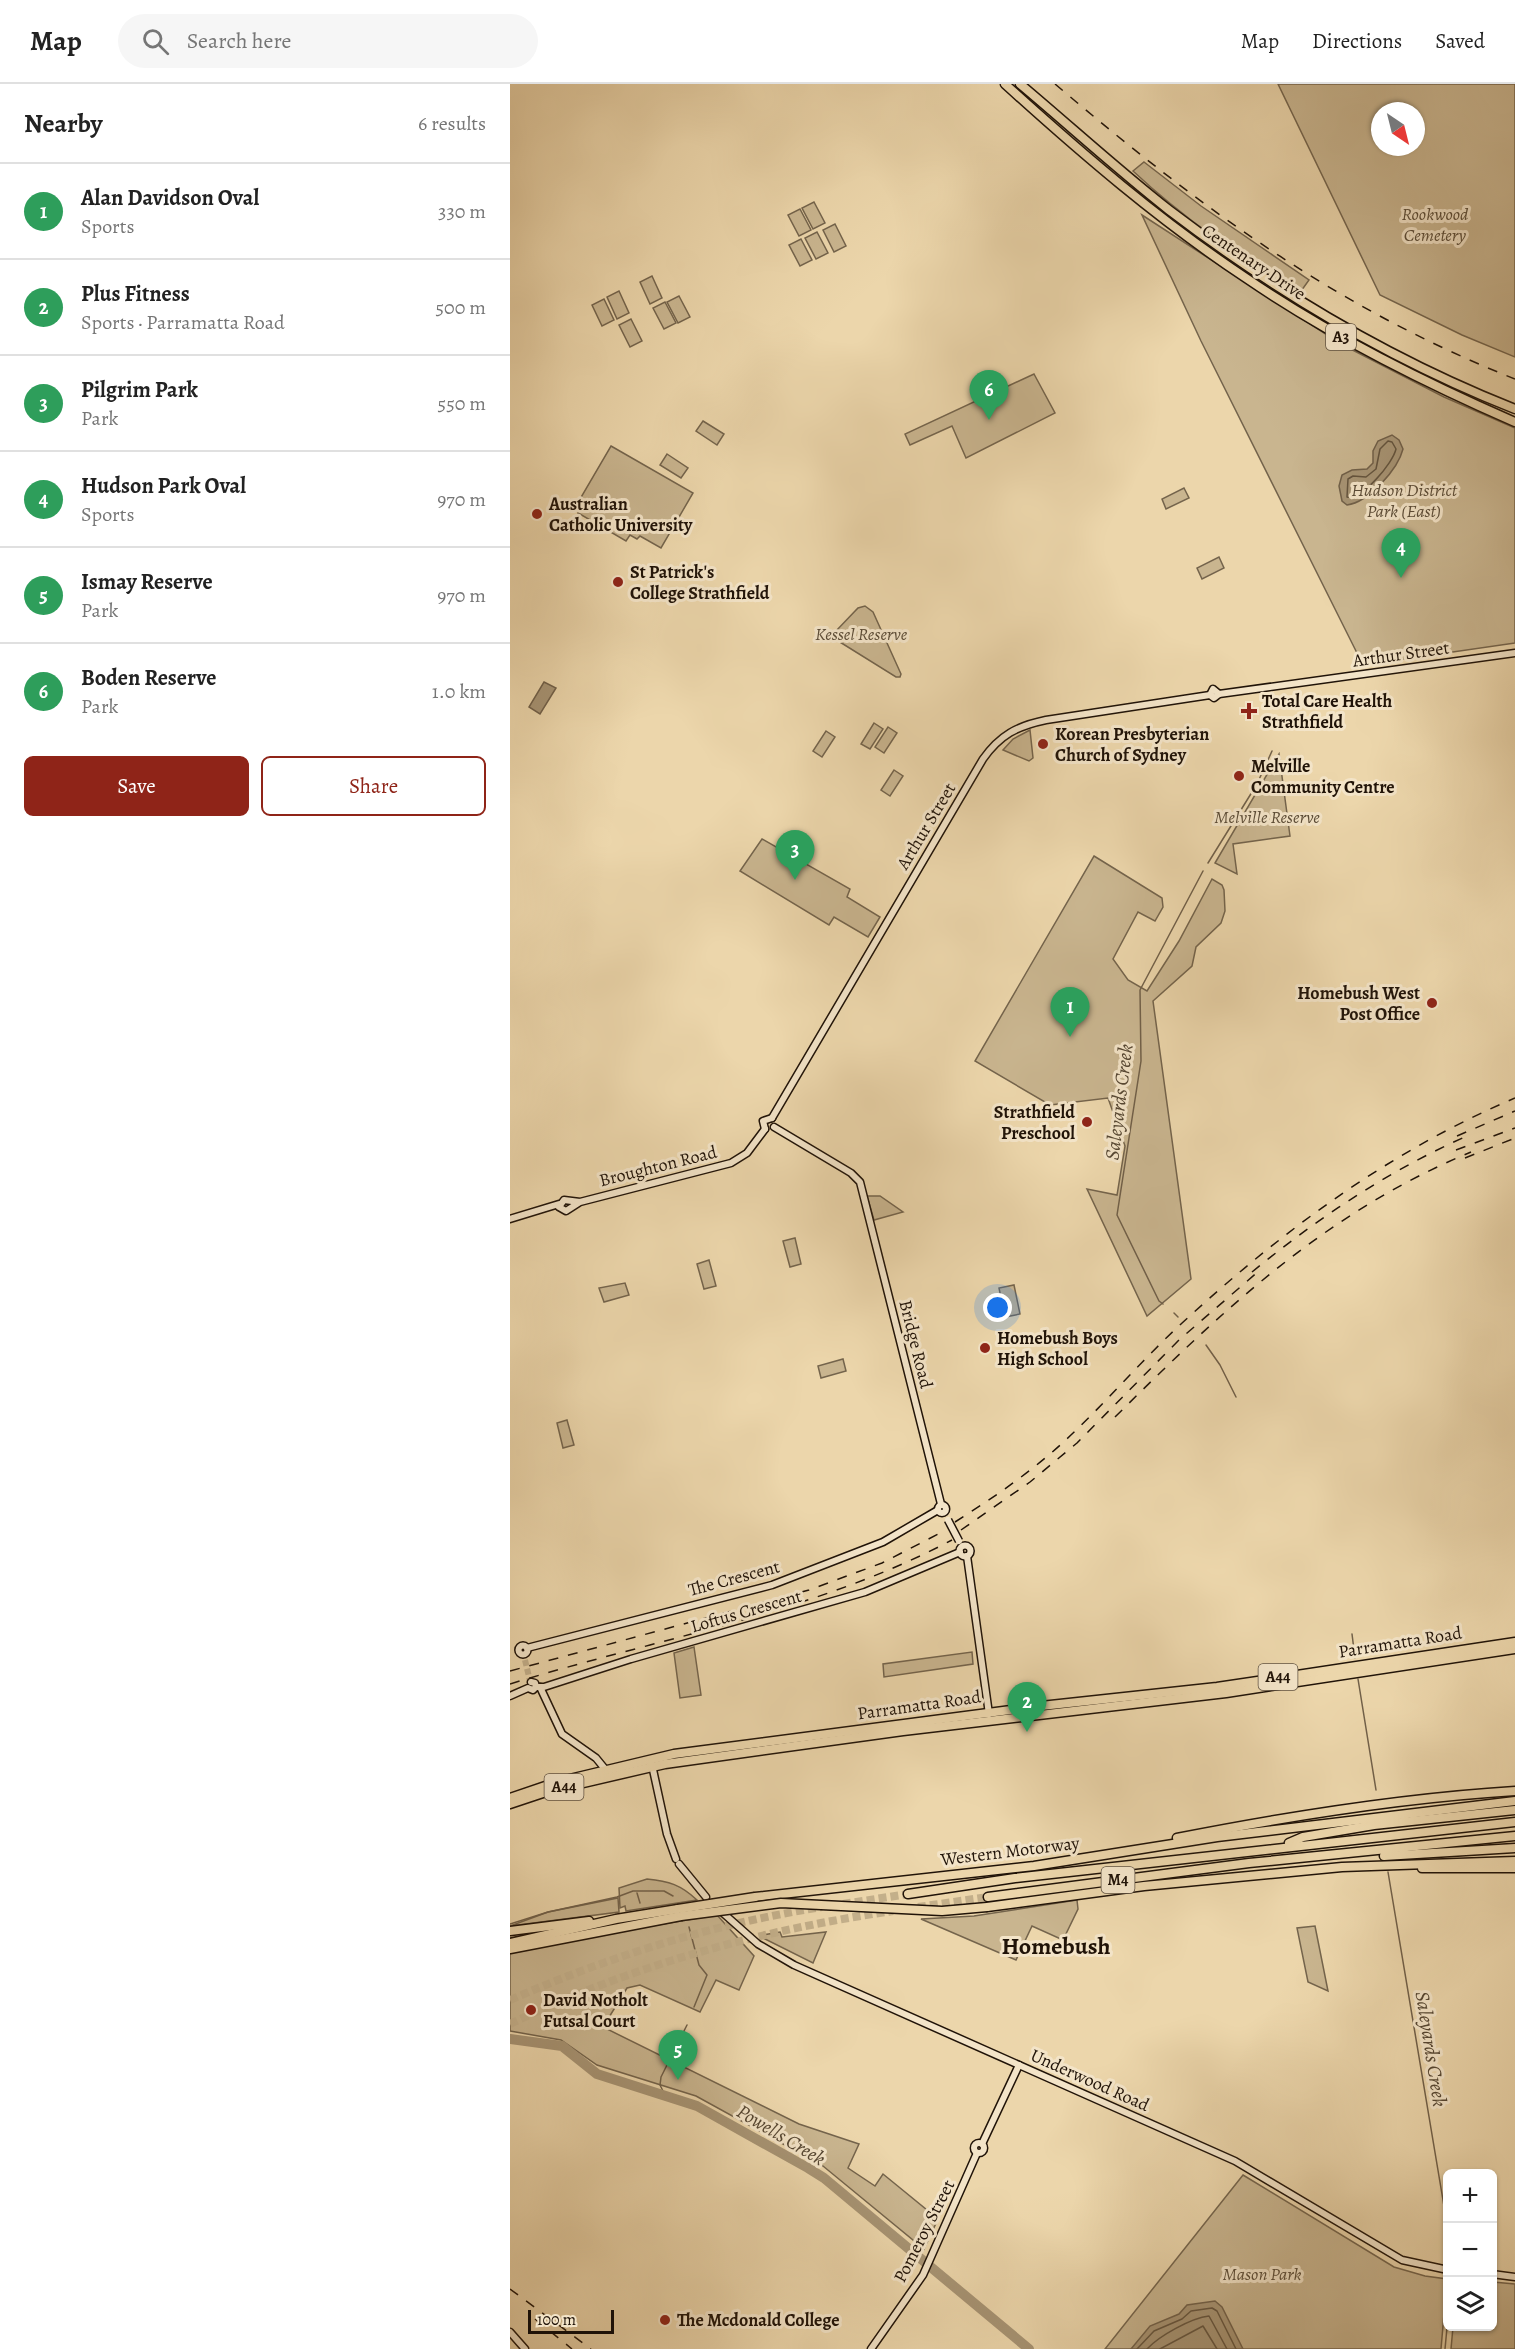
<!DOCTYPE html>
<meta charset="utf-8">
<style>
:root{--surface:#fff;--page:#f6f6f6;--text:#222;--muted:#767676;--line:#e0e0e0;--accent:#8f2418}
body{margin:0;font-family:Alegreya,serif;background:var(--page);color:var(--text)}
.controls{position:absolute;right:18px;bottom:18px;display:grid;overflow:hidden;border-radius:9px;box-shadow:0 2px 4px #0004}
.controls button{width:54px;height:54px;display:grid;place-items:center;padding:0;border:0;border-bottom:2px solid var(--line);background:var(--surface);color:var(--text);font:30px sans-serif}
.compass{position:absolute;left:861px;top:18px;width:54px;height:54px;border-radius:50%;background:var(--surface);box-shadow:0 2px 4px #0004;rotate:145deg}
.scale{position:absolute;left:18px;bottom:15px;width:86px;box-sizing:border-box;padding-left:6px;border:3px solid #201308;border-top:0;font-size:16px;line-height:21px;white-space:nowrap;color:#201308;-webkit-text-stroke:4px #f3e4c8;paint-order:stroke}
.you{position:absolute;left:488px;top:1224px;width:21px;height:21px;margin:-15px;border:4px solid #fff;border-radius:50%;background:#1a73e8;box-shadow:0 0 0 9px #1a73e833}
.badge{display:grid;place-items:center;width:39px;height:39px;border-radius:50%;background:var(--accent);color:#fff;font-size:20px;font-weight:700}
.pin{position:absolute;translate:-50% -50px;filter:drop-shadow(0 2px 3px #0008)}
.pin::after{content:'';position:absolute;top:32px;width:21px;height:18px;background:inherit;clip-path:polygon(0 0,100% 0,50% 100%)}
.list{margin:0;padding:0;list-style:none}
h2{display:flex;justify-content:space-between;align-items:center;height:78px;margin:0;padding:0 24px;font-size:26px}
h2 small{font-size:20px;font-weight:400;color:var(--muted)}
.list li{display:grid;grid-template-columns:39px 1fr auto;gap:18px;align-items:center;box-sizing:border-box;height:96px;padding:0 24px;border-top:2px solid var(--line)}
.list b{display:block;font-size:22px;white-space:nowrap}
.list p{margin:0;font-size:20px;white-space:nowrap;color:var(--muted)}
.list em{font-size:20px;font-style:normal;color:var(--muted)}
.actions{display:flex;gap:12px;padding:18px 24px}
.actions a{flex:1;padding:14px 0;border:2px solid var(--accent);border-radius:9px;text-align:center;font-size:21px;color:var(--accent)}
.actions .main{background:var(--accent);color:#fff}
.icon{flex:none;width:33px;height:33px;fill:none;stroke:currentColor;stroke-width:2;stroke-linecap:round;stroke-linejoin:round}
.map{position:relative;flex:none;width:1005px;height:2265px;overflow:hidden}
header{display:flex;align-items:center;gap:36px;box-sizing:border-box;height:84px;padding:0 30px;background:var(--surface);border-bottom:2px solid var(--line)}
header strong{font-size:28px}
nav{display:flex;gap:33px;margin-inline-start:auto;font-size:21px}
.search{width:420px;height:54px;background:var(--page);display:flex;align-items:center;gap:15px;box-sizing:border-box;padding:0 21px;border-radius:33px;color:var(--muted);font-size:22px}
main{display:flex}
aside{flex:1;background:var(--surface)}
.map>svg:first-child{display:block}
</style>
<header>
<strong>Map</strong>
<div class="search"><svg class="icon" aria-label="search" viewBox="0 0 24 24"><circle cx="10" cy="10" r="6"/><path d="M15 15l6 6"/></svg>Search here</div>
<nav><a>Map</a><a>Directions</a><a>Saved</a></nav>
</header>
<main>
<aside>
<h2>Nearby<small>6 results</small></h2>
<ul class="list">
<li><span class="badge" style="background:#2e9e5b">1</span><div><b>Alan Davidson Oval</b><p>Sports</p></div><em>330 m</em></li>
<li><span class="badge" style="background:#2e9e5b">2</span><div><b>Plus Fitness</b><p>Sports · Parramatta Road</p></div><em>500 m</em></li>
<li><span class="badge" style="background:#2e9e5b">3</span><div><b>Pilgrim Park</b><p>Park</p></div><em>550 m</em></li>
<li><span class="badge" style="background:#2e9e5b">4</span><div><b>Hudson Park Oval</b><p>Sports</p></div><em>970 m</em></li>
<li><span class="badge" style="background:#2e9e5b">5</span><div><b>Ismay Reserve</b><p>Park</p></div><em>970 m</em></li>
<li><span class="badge" style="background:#2e9e5b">6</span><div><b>Boden Reserve</b><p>Park</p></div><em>1.0 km</em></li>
</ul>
<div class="actions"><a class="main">Save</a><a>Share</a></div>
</aside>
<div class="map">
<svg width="1005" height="2265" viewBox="0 0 1005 2265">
<rect width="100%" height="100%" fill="#ecd6ab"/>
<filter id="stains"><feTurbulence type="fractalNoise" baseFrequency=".00333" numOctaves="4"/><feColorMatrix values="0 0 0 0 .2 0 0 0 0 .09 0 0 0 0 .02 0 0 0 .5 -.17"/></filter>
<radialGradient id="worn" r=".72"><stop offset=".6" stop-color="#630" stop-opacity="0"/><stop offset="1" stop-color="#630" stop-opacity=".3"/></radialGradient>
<g fill="#c9b58f" stroke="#74644c" stroke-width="1.5" fill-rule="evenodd">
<path d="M 768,0 L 1005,0 L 1005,273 L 952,251 L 870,211 ZM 870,27 L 906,27 L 906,63 L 870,63 Z"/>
<path d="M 634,78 L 691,122 L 799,196 L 789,210 C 731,173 674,135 623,87 Z"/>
<path d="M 304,118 L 315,139 L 303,145 L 292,124 Z"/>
<path d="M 290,125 L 301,146 L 289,152 L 278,131 Z"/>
<path d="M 632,131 L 831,260 L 934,313 L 1005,344 L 1005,559 L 853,581 L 691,257 Z"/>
<path d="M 325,140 L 336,162 L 324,168 L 313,146 Z"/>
<path d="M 307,148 L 318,169 L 306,175 L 295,154 Z"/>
<path d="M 291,155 L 302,176 L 290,182 L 279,161 Z"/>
<path d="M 142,192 L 152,214 L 140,220 L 130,198 Z"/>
<path d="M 109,207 L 119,229 L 107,235 L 97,213 Z"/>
<path d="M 169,212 L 180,233 L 168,239 L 157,218 Z"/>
<path d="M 94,215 L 104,236 L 92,242 L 82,221 Z"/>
<path d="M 155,218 L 166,239 L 154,245 L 143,224 Z"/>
<path d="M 121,235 L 132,257 L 120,263 L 109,241 Z"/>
<path d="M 524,290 L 545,329 L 456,374 L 442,342 L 400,361 L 395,350 Z"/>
<path d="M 193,337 L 214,350 L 207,361 L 186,347 Z"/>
<path d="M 101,362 L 183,409 L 151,464 L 130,452 L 127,455 L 120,451 L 116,457 L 68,429 L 74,418 L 70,415 Z"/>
<path d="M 157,370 L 178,384 L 171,394 L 150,381 Z"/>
<path d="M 674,404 L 679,414 L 656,425 L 652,415 Z"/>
<path d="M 709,473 L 714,484 L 692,495 L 687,484 Z"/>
<path d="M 355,522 L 363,528 L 391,590 L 390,593 L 386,593 L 325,555 L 325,548 L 348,524 Z"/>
<path d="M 364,639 L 373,645 L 360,665 L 351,660 Z"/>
<path d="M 378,643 L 387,649 L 374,669 L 365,663 Z"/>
<path d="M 520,646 L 523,674 L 519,677 L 493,666 L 503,655 Z"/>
<path d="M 316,647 L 325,653 L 312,673 L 303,667 Z"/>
<path d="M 769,670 L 780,752 L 723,760 L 727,790 L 705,779 Z"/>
<path d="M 384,686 L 393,692 L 380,712 L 371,706 Z"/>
<path d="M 252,755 L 340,805 L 337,813 L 370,833 L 358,853 L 324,833 L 319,841 L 230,787 Z"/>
<path d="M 584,772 L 652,814 L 653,823 L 645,837 L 628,828 L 603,875 L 618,896 L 637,907 L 669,857 L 702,795 L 712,801 L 714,806 L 715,827 L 711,839 L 686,863 L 682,882 L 643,917 L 681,1195 L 637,1232 L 577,1105 L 607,1111 L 615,1062 L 598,1014 L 540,1021 L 465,977 Z"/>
<path d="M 357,1112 L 370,1112 L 393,1128 L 364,1136 Z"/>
<path d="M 285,1154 L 291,1180 L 280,1183 L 273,1157 Z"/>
<path d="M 199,1176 L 206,1202 L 194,1205 L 187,1180 Z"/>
<path d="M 115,1199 L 119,1211 L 94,1218 L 89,1204 Z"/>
<path d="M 504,1201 L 510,1230 L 495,1233 L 489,1204 Z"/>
<path d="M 333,1275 L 336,1287 L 311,1294 L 308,1282 Z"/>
<path d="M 57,1336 L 64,1361 L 53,1364 L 47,1339 Z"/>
<path d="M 184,1563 L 191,1611 L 170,1614 L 164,1569 Z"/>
<path d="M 462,1568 L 463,1580 L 374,1593 L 373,1580 Z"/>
<path d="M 137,1795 C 159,1797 171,1801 187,1816 L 116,1827 L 115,1822 L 110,1824 L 109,1804 Z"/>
<path d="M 108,1814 L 109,1828 L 0,1842 L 38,1828 Z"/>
<path d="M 567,1816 L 568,1825 L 553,1856 L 522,1842 L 506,1876 L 411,1835 L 464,1832 Z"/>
<path d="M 207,1831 L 244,1872 L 229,1906 L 206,1896 L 190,1928 L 130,1901 L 117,1904 L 93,1943 L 289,2040 L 349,2060 L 338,2084 L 365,2102 L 373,2090 L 428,2135 L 414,2165 L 313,2082 L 186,2012 L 87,1981 L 51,1956 L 0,1947 L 0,1869 L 93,1850 Z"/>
<path d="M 805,1842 L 818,1907 L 798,1898 L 787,1844 Z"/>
<path d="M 270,1848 L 272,1853 L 316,1848 L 303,1879 L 253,1854 L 253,1851 Z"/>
<path d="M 733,2091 L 884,2183 L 915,2192 L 937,2195 L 931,2265 L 595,2265 Z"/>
<path d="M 983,2198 L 1005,2200 L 1005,2265 L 941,2265 L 943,2243 L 982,2242 Z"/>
</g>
<g fill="#a79474" stroke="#716049" stroke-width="1.5">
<path d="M 882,351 L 889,356 L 893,365 C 888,385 859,418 837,421 L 832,417 L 829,402 L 832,391 L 842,386 L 857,385 L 863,379 L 863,367 L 868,357 Z"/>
<path d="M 34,598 L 46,604 L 30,630 L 19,623 Z"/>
<path d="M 705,2217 L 712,2223 L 733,2265 L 621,2265 L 640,2242 L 669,2230 L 677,2221 Z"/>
</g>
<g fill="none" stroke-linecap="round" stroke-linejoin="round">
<g stroke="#64543e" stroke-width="1.5">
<path d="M 878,357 L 882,358 L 886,365 C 883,379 852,416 837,413 L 838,395 L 843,392 L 856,393 L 866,385 L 870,365 Z"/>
<path d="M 627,2265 L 644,2247 L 672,2235 L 681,2227 L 702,2224 L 707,2227 L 726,2265"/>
<path d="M 637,2265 C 649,2252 681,2234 699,2232 L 717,2265"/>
<path d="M 650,2265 L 693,2242 L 707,2265"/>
</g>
<g stroke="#716049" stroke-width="1.5">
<path d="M 698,779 L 747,700 L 762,667"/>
<path d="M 653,1220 L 649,1217 L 607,1131 L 631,977 L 630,906 L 693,787"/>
<path d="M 664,1229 L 668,1233"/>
<path d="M 696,1261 L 710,1281 L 726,1313"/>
<path d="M 842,1550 L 845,1574"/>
<path d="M 848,1595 L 866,1706"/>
<path d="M 878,1788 L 938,2146"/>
<path d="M 127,1809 L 130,1819"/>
<path d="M 0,1840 L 38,1828 L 107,1813 L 123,1807 L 154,1807 L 163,1812"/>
<path d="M 179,1843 L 189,1881 L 197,1891 L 184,1923"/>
<path d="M 155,2011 L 150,2001 L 151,1993 L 177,1941"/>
<path d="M 935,2265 L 938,2233"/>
</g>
<path stroke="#a79474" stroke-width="10" d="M 0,1955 L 52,1962 L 87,1990 L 187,2022 L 298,2084 L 314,2094 L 519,2265"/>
<path stroke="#c3af8a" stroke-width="6" stroke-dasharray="6 3" stroke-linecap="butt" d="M 15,1576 L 20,1597"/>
<g stroke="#c3af8a" stroke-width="8" stroke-dasharray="8 4" stroke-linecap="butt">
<path d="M 333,1820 L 398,1810"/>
<path d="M 408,1823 L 478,1813"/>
<path d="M 0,1916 C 101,1872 203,1840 312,1823"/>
<path d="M 0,1940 C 121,1882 250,1846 383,1827"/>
</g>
<defs>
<g id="secondary">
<path d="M 700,611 L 703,605 L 709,610"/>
<path d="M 262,1034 L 473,675 C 490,651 507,642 536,636 L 700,611 L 704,614 L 709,610 L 1005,569"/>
<path d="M 264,1043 L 341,1089 L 350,1098 L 431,1420"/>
<path d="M 255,1045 L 253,1037 L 262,1034"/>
<path d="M 70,1118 L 54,1116 L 49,1123 L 56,1127 L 70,1118 L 221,1079 L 237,1069 L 255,1045"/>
<path d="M 0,1135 L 49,1120"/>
<circle cx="432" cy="1425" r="4"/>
<circle cx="455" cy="1467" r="5.5"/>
<path d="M 457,1472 L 479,1630"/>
<circle cx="13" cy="1566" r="4.5"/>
<path d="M 17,1564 L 262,1501 L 373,1458 L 428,1426"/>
<path d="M 21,1598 L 25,1599 L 26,1603"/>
<path d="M 30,1603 L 52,1650 L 86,1674 L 95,1685"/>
<path d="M 0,1612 L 18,1604 L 23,1606 L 26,1603 L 34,1603 L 121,1575 L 355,1508 L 450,1468"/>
<path d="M 142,1681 L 157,1750 L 166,1775"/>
<path d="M 169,1780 L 196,1813"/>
<path d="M 213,1829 L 248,1860 L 284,1881 L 725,2077 L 892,2176 L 938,2186"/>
<circle cx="469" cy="2064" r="5"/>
<path d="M 472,2060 L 509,1981"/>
<path d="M 982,2190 L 1005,2193"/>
<path d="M 0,2248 L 15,2265"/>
<path d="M 361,2265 L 413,2191 L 467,2069"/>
</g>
<g id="highway">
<path d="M 495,0 C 571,69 650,137 736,194 C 821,252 911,297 1005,338"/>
<path d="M 510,0 C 560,42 608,86 659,126 C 765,207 881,276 1005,325"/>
<path d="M 0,1714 L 47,1698 L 164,1670 L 531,1622 L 707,1603 L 1005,1558"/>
<path d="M 0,1720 L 39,1707 L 155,1680 L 393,1647 L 716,1609 L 1005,1565"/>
<path d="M 667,1754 C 779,1732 891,1714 1005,1707"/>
<path d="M 779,1759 L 793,1753 L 864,1741 L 1005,1726"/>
<path d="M 874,1772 L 1005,1764"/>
<path d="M 912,1784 L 1005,1784"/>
<path d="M 398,1810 L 505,1794 L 1005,1738"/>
<path d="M 245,1813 L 524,1782 L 707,1753 L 1005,1717"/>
<path d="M 478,1813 L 739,1779 L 1005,1752"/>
<path d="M 477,1823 L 634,1802 L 832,1783 L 1005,1777"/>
<path d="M 0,1847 L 79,1837"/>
<path d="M 0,1859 L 106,1835 L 168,1825"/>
<path d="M 0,1865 L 171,1832"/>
</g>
</defs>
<use href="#secondary" stroke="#201308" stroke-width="9"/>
<use href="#highway" stroke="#201308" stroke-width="11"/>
<use href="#secondary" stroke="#f3e4c8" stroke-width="6"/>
<use href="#highway" stroke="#ecd6ab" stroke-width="8"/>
<g stroke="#201308" stroke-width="1.5" stroke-dasharray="10 10" stroke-linecap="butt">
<path d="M 545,0 C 691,124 826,224 1005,295"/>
<path d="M 947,1052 L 1005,1027"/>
<path d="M 946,1066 L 1005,1044"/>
<path d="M 955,1074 L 1005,1054"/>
<path d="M 742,1188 C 808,1134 878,1087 957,1052"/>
<path d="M 605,1333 C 714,1225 816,1128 961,1068"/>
<path d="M 445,1438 C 486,1412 527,1384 562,1350 C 599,1315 633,1275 671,1240 C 772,1147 878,1068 1005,1014"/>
<path d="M 451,1446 L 520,1398 L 567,1359 L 669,1256 L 750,1186"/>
<path d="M 0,1587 L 299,1506 L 372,1479 L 436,1446"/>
<path d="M 0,1600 C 148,1554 304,1529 442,1456"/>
<path d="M 0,2205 L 81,2265"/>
<path d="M 25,2235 L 62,2265"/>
</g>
<defs>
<path id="secondary-bridge" d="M 438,1436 L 449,1457"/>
<g id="highway-bridge">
<path d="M 168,1825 L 245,1813"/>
<path d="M 171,1832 L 271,1819 L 432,1827 L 477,1823"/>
</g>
</defs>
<use href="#secondary-bridge" stroke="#201308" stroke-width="9" stroke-linecap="butt"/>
<use href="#highway-bridge" stroke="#201308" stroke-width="11" stroke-linecap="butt"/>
<use href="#secondary-bridge" stroke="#f3e4c8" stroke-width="6"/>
<use href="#highway-bridge" stroke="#ecd6ab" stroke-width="8"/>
</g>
<g fill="#8f2418" stroke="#f3e4c8" stroke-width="2">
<circle cx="27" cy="430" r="6"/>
<circle cx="108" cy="498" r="6"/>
<path d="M736 618h6v6h6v6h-6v6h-6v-6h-6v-6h6z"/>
<circle cx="533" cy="660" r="6"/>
<circle cx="729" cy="692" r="6"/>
<circle cx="922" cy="919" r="6"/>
<circle cx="577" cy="1038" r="6"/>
<circle cx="475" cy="1264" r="6"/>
<circle cx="21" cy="1926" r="6"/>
<circle cx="155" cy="2236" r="6"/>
</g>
<g text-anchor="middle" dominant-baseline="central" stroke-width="6" stroke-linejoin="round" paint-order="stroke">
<g fill="#f3e4c8" stroke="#5f5242" stroke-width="1.5">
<rect x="816" y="240" width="30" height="26" rx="4.5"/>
<rect x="748.5" y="1580" width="39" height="26" rx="4.5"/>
<rect x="34.5" y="1690" width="39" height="26" rx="4.5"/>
<rect x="591.5" y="1783" width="33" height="26" rx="4.5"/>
</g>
<g font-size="16" font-weight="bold" fill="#201308">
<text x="831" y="253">A3</text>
<text x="768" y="1593">A44</text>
<text x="54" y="1703">A44</text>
<text x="608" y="1796">M4</text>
</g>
<g font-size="18" font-style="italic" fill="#5b4c37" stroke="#f3e4c8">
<text x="925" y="130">Rookwood<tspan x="925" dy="21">Cemetery</tspan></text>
<text x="894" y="406">Hudson District<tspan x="894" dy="21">Park (East)</tspan></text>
<text x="351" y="550">Kessel Reserve</text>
<text x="757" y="733">Melville Reserve</text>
<text x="752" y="2190">Mason Park</text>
</g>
<g font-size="18" fill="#201308" stroke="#f3e4c8">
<text transform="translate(744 178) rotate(34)">Centenary Drive</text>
<text transform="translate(891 570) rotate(-8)">Arthur Street</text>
<text transform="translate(416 742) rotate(-59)">Arthur Street</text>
<text transform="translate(148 1082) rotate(-14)">Broughton Road</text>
<text transform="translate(406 1260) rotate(76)">Bridge Road</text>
<text transform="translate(224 1494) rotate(-15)">The Crescent</text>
<text transform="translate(236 1527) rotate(-16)">Loftus Crescent</text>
<text transform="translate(890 1558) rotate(-9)">Parramatta Road</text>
<text transform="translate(409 1621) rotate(-8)">Parramatta Road</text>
<text transform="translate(500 1767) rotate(-7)">Western Motorway</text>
<text transform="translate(580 1996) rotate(24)">Underwood Road</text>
<text transform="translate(414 2147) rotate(-63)">Pomeroy Street</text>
</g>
<g font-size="18" font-weight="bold" fill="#201308" stroke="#f3e4c8" text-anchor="start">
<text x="39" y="420">Australian<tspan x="39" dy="21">Catholic University</tspan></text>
<text x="120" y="488">St Patrick's<tspan x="120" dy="21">College Strathfield</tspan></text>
<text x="752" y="617">Total Care Health<tspan x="752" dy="21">Strathfield</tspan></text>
<text x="545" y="650">Korean Presbyterian<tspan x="545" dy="21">Church of Sydney</tspan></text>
<text x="741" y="682">Melville<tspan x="741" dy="21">Community Centre</tspan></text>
<text x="910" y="909" text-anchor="end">Homebush West<tspan x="910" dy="21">Post Office</tspan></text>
<text x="565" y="1028" text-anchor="end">Strathfield<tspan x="565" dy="21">Preschool</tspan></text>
<text x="487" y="1254">Homebush Boys<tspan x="487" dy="21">High School</tspan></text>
<text x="33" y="1916">David Notholt<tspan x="33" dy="21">Futsal Court</tspan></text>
<text x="167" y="2236">The Mcdonald College</text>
</g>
<g font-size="20" font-style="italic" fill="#564733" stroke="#f3e4c8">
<text transform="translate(609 1018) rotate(-83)">Saleyards Creek</text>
<text transform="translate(921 1965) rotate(81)">Saleyards Creek</text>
<text transform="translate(271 2051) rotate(31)">Powells Creek</text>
</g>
<g font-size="24" font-weight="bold" fill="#201308" stroke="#f3e4c8">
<text x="546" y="1862">Homebush</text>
</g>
</g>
<rect width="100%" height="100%" filter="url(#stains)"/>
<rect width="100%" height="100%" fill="url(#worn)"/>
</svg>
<div class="controls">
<button>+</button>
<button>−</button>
<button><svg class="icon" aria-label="layers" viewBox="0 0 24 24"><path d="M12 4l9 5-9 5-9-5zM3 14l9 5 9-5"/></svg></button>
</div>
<svg class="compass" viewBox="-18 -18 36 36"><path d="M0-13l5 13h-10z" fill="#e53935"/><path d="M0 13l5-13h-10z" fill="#767676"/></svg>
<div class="scale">100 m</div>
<div class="you"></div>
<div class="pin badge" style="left:560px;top:953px;background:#2e9e5b">1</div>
<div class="pin badge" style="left:517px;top:1648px;background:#2e9e5b">2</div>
<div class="pin badge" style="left:285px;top:796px;background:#2e9e5b">3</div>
<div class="pin badge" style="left:891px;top:494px;background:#2e9e5b">4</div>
<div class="pin badge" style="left:168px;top:1996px;background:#2e9e5b">5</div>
<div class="pin badge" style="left:479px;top:336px;background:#2e9e5b">6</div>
</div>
</main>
